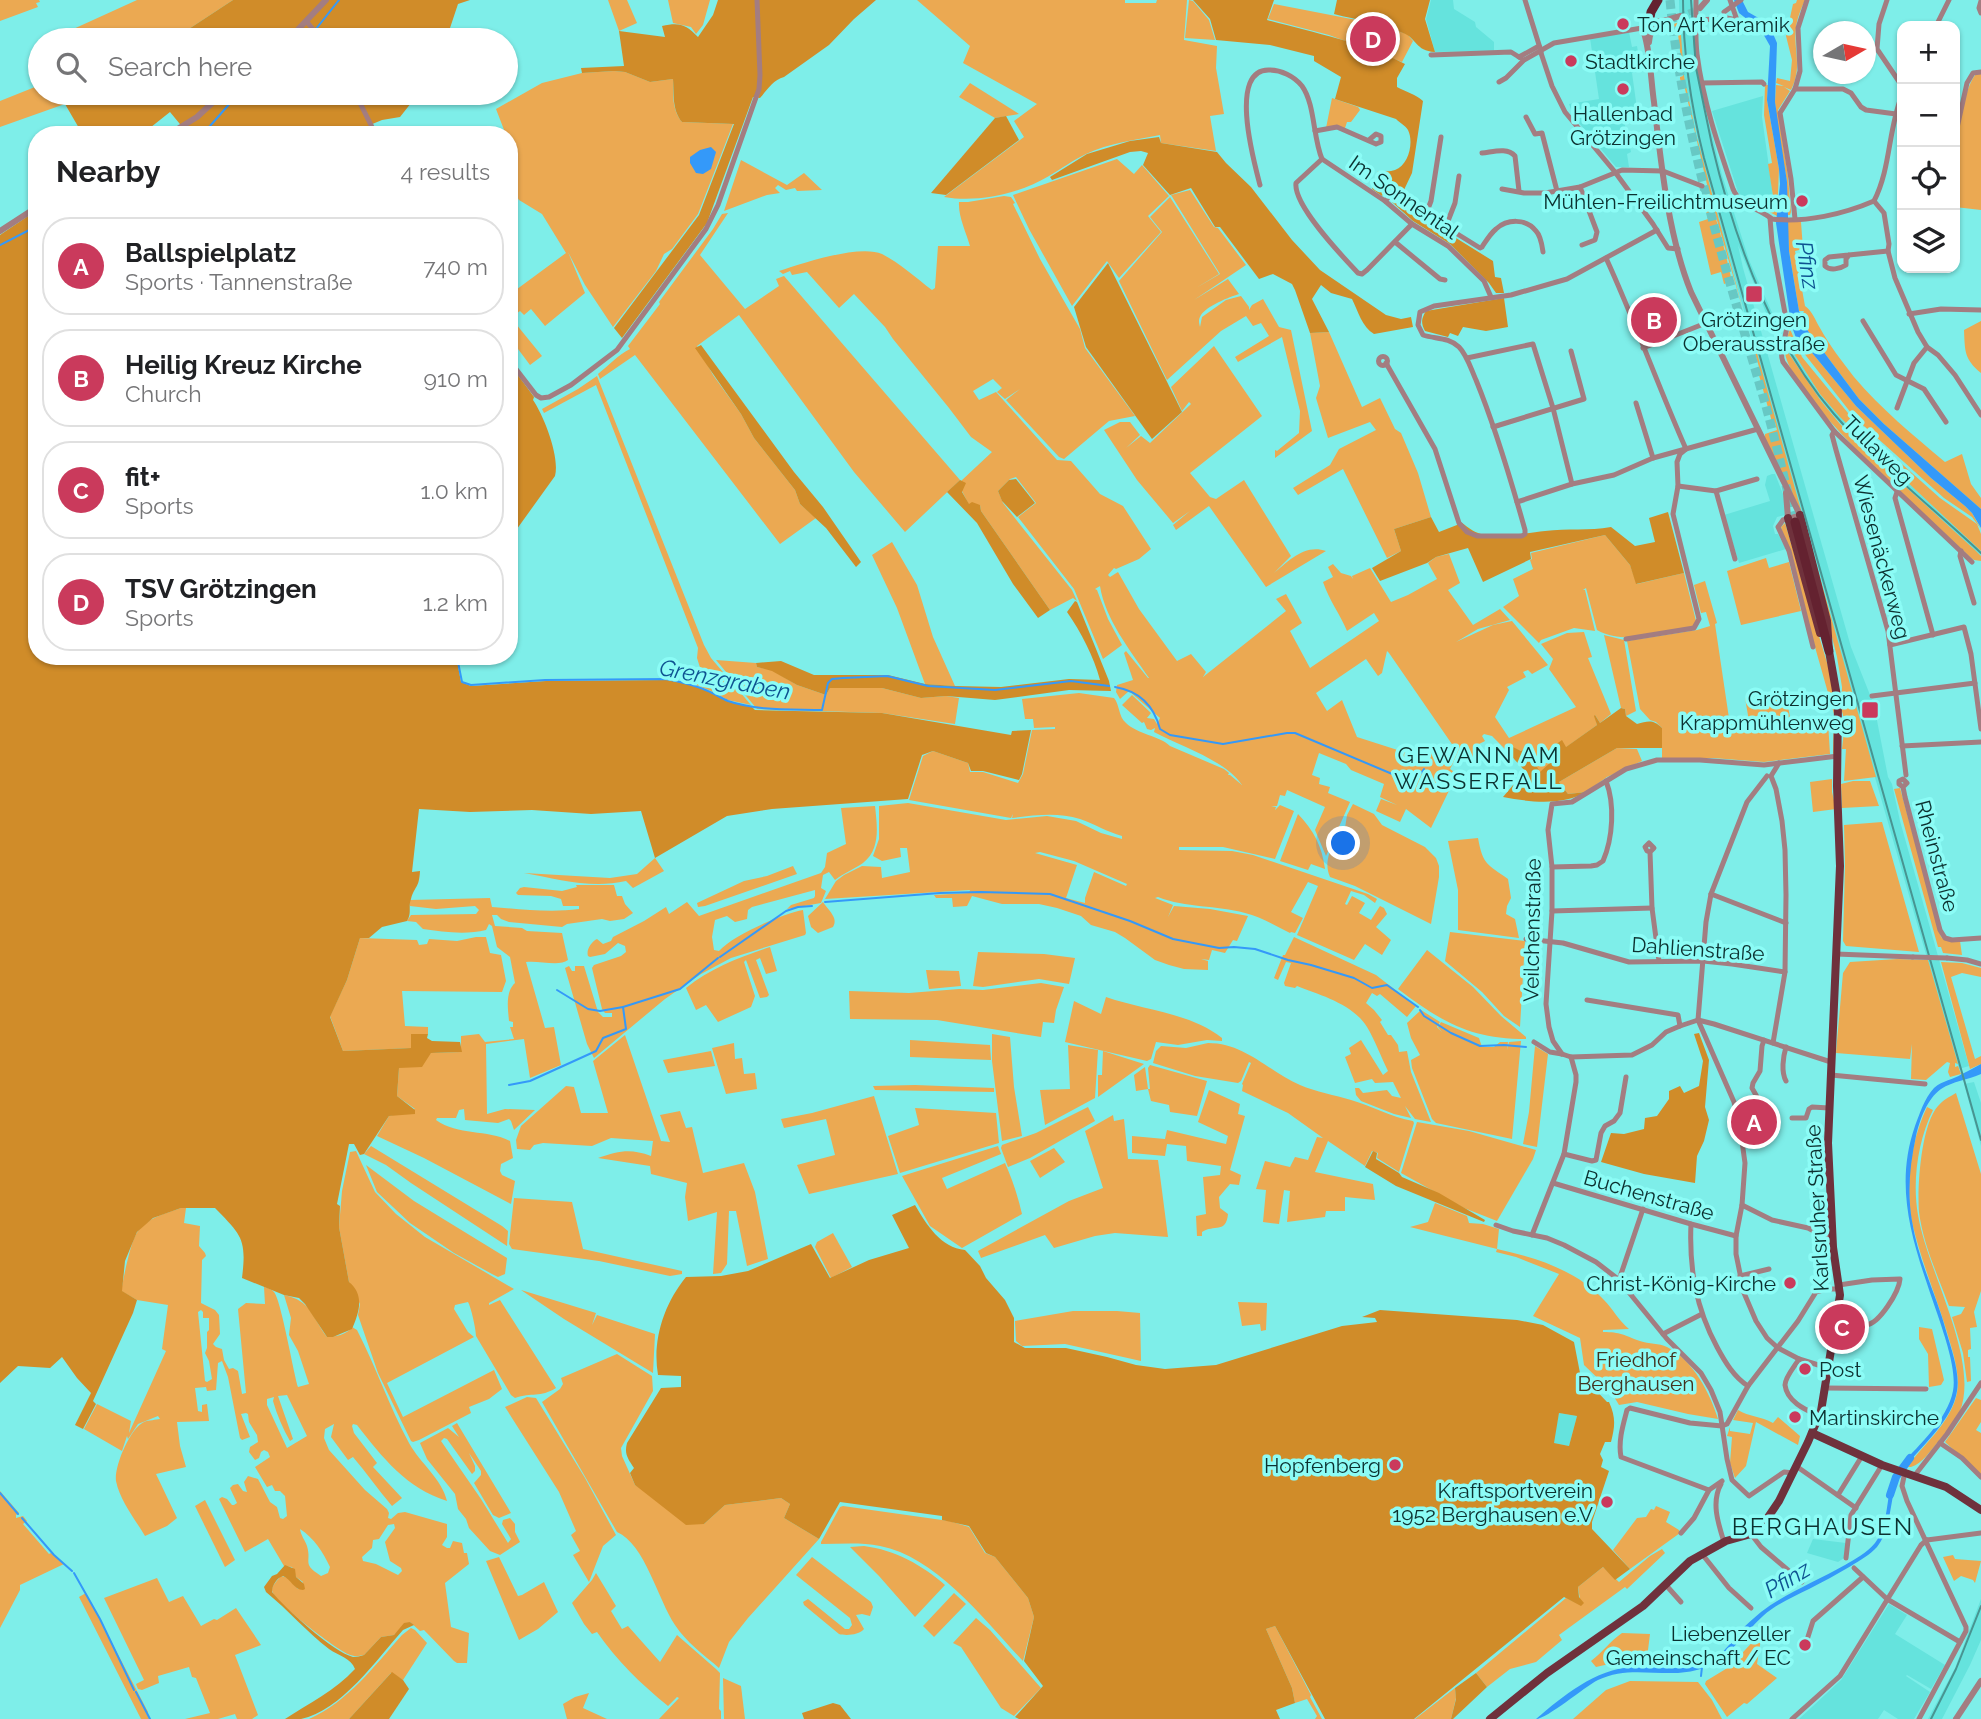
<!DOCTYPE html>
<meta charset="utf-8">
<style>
:root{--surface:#fff;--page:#f6f6f6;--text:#202124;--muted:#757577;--line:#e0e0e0;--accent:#ca3a5c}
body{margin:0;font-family:Raleway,sans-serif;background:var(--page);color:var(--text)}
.controls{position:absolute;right:21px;top:21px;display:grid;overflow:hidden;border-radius:14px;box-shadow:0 2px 5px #0004}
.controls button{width:63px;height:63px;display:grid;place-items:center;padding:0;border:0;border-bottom:2px solid var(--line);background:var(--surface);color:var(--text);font:35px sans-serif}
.compass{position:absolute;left:1813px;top:21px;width:63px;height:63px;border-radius:50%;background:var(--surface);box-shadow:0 2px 5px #0004;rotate:81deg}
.you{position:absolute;left:1344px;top:844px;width:24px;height:24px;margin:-18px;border:5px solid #fff;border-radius:50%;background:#1a73e8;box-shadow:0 0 0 10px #1a73e833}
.badge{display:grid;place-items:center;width:46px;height:46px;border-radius:50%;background:var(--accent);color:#fff;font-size:23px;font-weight:700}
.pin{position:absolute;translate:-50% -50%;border:4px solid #fff;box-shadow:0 2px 7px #0006}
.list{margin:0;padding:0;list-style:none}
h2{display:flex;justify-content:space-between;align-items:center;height:91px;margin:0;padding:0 28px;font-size:30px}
h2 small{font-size:23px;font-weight:400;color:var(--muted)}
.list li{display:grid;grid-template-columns:46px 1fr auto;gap:21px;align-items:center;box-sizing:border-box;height:98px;margin:0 14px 14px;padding:0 14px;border:2px solid var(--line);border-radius:28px}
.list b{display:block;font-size:26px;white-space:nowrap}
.list p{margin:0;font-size:23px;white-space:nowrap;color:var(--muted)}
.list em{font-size:23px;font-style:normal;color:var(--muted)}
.icon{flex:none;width:38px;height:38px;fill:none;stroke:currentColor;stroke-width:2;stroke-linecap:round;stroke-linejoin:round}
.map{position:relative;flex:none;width:1981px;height:1719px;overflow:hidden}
.search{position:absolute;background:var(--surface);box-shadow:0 2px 5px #0004;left:28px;top:28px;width:490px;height:77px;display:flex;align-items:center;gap:18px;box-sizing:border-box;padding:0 24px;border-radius:38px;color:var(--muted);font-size:26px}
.panel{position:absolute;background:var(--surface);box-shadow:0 2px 5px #0004;left:28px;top:126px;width:490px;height:539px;border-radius:28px}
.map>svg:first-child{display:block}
</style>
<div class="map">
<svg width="1981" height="1719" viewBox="0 0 1981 1719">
<rect width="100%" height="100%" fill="#7eeee9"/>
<g fill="#65e3dd">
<path d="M 1431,0 L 1453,0 L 1454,9 L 1475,22 L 1476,27 L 1494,42 L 1494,51 L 1435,52 L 1426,19 Z"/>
<path d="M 1679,0 L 1693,0 L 1700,84 L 1722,175 L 1749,260 L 1780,331 L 1820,394 L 1855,433 L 1981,551 L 1981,556 L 1884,467 L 1841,424 L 1821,401 L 1788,355 L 1769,320 L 1738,245 L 1743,268 L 1851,647 L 1874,705 L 1888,777 L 1892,784 L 1900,821 L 1969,1066 L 1959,1069 L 1851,694 L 1703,164 L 1684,76 L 1680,37 Z"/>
<path d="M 1629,32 L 1632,47 L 1637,46 L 1641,71 L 1632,73 L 1638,116 L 1624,121 L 1631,152 L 1627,154 L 1629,167 L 1616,167 L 1574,117 L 1569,104 L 1599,99 L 1590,38 Z"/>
<path d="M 1763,96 L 1762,117 L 1773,196 L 1753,203 L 1742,198 L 1738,192 L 1712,111 Z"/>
<path d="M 1772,474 L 1775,474 L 1785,499 L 1785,515 L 1777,517 L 1773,526 L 1775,534 L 1778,534 L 1786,549 L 1739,563 L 1724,515 L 1770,501 L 1765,485 L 1767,476 Z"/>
<path d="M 1974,1082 L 1981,1103 L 1981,1146 L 1964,1084 Z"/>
<path d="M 1559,1413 L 1577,1416 L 1569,1446 L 1553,1443 Z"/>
<path d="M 1813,1539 L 1846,1543 L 1844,1558 L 1838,1562 L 1807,1553 Z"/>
<path d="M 1981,1599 L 1981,1640 L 1970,1665 L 1942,1719 L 1928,1719 L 1955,1668 Z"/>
<path d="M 1889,1604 L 1907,1615 L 1895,1634 L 1945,1665 L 1931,1689 L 1907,1675 L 1906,1676 L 1930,1692 L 1914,1719 L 1898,1719 L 1884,1710 L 1878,1719 L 1799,1719 L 1841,1680 Z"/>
</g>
<g fill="#eba952" fill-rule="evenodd">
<path d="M 0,0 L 39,0 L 40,2 L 36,3 L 38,7 L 0,21 Z"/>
<path d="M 137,0 L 233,0 L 172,40 L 61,40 L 58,36 Z"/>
<path d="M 608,0 L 627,0 L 637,23 L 619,31 Z"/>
<path d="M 668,0 L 710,0 L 703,25 L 696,34 L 691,27 L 673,23 Z"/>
<path d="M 917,0 L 1125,0 L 1125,3 L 1156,3 L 1157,0 L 1187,0 L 1184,40 L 1217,46 L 1216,68 L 1224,114 L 1210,116 L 1216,151 L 1161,143 L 1160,135 C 1136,140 1109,143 1086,154 C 1073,160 1061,169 1049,176 C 1019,194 978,203 944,197 L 1024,137 L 1014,121 L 1037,104 L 963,63 L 970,46 Z"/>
<path d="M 1189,0 L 1193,1 L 1209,20 L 1215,40 L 1185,38 Z"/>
<path d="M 1797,0 L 1805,0 C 1801,9 1797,18 1796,28 C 1793,51 1803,66 1791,90 L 1784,87 L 1790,91 L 1778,110 L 1788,177 L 1791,212 L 1790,215 L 1787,215 L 1787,182 L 1777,123 L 1775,102 L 1776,85 L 1784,86 L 1776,83 L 1777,78 L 1790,81 L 1792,60 L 1786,36 L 1793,4 L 1796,3 Z"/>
<path d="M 1274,4 L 1377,24 L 1407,34 L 1413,41 L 1402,62 L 1329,35 L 1268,19 Z"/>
<path d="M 1680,22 L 1684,76 L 1696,134 L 1743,310 L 1708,189 L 1685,89 L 1680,79 L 1680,77 L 1683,76 L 1678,34 L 1667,35 L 1664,27 Z"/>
<path d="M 614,71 L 625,72 L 650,82 L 673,79 C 673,95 672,110 682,122 L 733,124 L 698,214 L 672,249 L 664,254 L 656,271 L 613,327 L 585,285 L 568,252 L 585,293 L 545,326 L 531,309 L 524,315 L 520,311 L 509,319 L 509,295 L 566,253 L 542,214 L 519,200 L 515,194 L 509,181 L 509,135 L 506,135 L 496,109 L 542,83 L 582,73 Z"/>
<path d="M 1977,73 L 1981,74 L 1981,210 L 1955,207 C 1955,188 1954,170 1955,151 C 1955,136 1966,82 1977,73 Z"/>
<path d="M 970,83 L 1019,114 L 995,118 L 959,97 Z"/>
<path d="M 40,85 L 40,93 L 83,93 L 62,105 L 0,127 L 0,101 Z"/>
<path d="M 1765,85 L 1768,85 L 1767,100 L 1779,169 L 1777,216 L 1753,203 L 1773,196 L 1768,164 L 1772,163 L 1764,115 Z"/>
<path d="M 1332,98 L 1358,107 L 1360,110 L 1351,122 L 1347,122 L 1345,128 L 1326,128 Z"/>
<path d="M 1117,159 L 1134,174 L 1142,165 L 1169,196 L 1148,216 L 1161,232 L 1119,278 L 1107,261 L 1072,306 L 1029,229 L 1013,195 Z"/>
<path d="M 741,160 L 787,185 L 804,173 L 822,190 L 797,191 L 795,188 L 786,190 L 778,185 L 775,188 L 780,193 L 767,195 L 724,211 Z"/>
<path d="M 1700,187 C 1714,196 1727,262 1732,281 L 1724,284 L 1721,272 L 1711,275 L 1699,222 L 1708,219 Z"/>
<path d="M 1190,190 L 1214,227 L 1218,228 L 1246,265 L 1194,300 L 1228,279 L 1239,294 C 1229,297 1207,306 1201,315 C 1198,320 1199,322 1200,327 L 1202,317 L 1226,300 L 1241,296 L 1249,307 L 1249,310 L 1252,305 L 1263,299 L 1279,327 L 1291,330 L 1312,431 L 1275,458 L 1275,450 L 1277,451 L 1299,433 L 1300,411 L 1282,337 L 1238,362 L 1235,357 L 1269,336 L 1261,323 L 1253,326 L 1246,316 L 1221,331 L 1167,380 L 1119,281 L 1162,232 L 1150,217 L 1170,197 L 1219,274 L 1196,288 L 1220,274 L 1171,195 Z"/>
<path d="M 1004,196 L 1011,197 L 1015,203 L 1013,204 L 1040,259 L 1080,329 L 1085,348 L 1135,416 L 1109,421 L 1064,459 L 1059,457 L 1006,400 L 1020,389 L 1005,399 L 997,392 L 1002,388 L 993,379 L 973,391 L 979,400 L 996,392 L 1057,460 L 1071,461 L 1100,494 L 1123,506 L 1151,549 L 1139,559 L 1116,569 L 1114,568 L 1108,575 L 1110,577 L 1118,572 L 1139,609 L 1177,661 L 1191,654 L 1206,672 L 1203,677 L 1286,611 L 1276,599 L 1286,594 L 1302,623 L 1290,631 L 1310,668 L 1379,621 L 1374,613 L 1347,631 C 1340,614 1329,600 1323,582 L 1333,577 L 1328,567 L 1333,564 L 1341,573 L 1351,576 L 1353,579 L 1352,576 L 1370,568 L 1391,602 L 1408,595 L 1437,579 L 1428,563 L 1436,557 L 1449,554 L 1460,583 L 1448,590 L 1473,625 L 1500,609 L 1510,620 L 1478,629 L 1456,642 L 1493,625 L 1512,621 L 1548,665 L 1532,674 L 1528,670 L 1523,672 L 1526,677 L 1507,687 L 1509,690 L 1495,717 L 1509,738 L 1576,707 L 1549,669 L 1553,659 L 1541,644 L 1567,633 L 1584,632 L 1592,657 L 1588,658 L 1611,714 L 1600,723 L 1595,715 L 1597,725 L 1565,748 L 1549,750 L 1554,759 L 1540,773 L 1521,751 L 1509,746 L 1505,749 L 1492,736 L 1484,734 L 1482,736 L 1485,741 L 1475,746 L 1478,754 L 1474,760 L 1458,754 L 1450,769 L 1457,774 L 1431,828 L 1406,809 L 1400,822 L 1376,811 L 1381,799 L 1397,805 L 1380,797 L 1384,784 L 1351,770 L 1346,764 L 1319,753 L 1312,775 L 1320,778 L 1319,784 L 1330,787 L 1328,793 L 1350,802 L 1326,856 L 1315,830 L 1325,807 L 1287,790 L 1285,796 L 1280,795 L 1277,806 L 1271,806 L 1276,807 L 1275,810 L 1280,805 L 1294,811 L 1275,859 L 1223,847 L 1179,847 L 1179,850 L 1232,851 L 1253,855 L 1368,894 L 1377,899 L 1375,903 L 1364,895 L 1351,891 L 1345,904 L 1347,905 L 1352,896 L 1365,903 L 1359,913 L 1371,920 L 1380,906 L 1384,908 L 1387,914 L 1376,927 L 1391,940 L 1382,955 L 1365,944 L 1354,960 L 1297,935 L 1318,886 L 1308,882 L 1291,912 L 1303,918 L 1295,933 L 1291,932 L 1290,933 C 1276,926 1261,917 1245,913 C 1216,905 1186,908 1158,897 L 1155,898 L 1173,905 L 1168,917 L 1174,906 L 1210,909 L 1248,916 L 1237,941 L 1233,940 L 1225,953 L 1212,950 L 1209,960 L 1201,959 L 1208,961 L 1208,970 L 1184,969 L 1169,965 L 1155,960 L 1125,938 L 1115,932 L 1091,925 L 1081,916 L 1057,908 L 1039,904 L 1002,904 L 972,896 L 967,906 L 953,907 L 952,898 L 936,898 L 934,895 L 969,893 L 970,890 L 825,899 L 836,881 L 844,875 L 862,866 L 881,867 L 882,878 L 910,872 L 907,848 L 900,848 L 901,857 L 882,861 L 873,856 L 879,839 L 879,806 L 908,803 L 1006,820 L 1047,816 L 1076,821 L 1101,833 L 1122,839 L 1122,836 C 1107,832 1095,824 1080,819 C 1058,812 1035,815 1012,818 L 1013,814 L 1011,818 L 909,800 L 923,756 L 933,751 L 968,763 L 970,772 L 983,772 L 1018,783 L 1023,774 L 1032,730 L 1055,729 L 1055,727 L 1034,728 L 1033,719 L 1025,719 L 1022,699 L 1079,693 L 1114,698 C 1120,705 1118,716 1126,723 C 1137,734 1160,736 1170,746 L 1224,769 L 1229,773 L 1228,775 L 1230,775 L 1242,785 C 1225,760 1182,747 1154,732 L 1155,728 L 1151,730 L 1147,729 L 1144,722 L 1142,723 L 1122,705 L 1132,695 L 1151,713 L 1147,718 L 1154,719 L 1157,724 L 1160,718 L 1129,691 L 1120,699 L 1116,692 L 1117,685 L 1133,680 L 1124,653 L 1126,651 L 1148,678 L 1149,678 C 1130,650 1105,619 1100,586 L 1095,589 L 1097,590 L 1108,619 L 1122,645 L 1103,659 L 1074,589 L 1018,517 L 1036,503 L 1016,477 L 1010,479 L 998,491 L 1003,503 L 1072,590 L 1077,601 L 1073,598 L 1050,610 L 981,511 L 980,505 L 969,505 L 962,491 L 961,481 L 992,452 L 971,437 L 949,408 L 893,339 L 885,327 L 854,294 L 839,308 L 807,272 L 792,275 L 790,271 L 783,274 L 779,271 C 803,263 860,244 882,254 C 900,263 916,278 932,290 L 935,288 L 938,246 L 970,246 C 966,232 958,216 959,202 L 968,202 ZM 1387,651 L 1389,653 L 1456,750 L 1440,751 L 1426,750 L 1410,754 L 1357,737 L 1342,700 L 1327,711 L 1316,693 L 1366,659 L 1378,676 L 1382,673 ZM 1040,852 L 1074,861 L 1127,884 L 1126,886 L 1094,872 L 1085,898 L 1085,903 L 1066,898 L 1077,865 L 1035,853 Z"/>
<path d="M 728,213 L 700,255 L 745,309 L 779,286 L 776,279 L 784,276 L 960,480 L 905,532 L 854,472 L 739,315 L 697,346 L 713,375 L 741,414 L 754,438 L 795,490 L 800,504 L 816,518 L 780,544 L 635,355 L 600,379 L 598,374 C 608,366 619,354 630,349 L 628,346 L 660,304 L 659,302 L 713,229 L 722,214 Z"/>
<path d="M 1787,222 L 1801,222 L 1803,249 L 1795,251 L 1805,306 C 1813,312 1815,320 1820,328 C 1829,345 1842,361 1854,377 C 1881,409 1913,435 1945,462 L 1962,454 L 1971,484 L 1981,498 L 1981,509 L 1884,424 L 1859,399 L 1805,327 L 1801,317 L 1804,311 L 1799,311 L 1789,251 Z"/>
<path d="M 1981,321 L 1981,373 C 1964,359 1965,351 1964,330 Z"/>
<path d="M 516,324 L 542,356 L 530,365 L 509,337 L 509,329 Z"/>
<path d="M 1790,329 L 1802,357 L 1857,424 L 1940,498 L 1977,524 L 1981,534 L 1981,551 L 1873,450 L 1840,417 L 1820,394 L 1786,341 Z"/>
<path d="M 1329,332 L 1362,407 L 1380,398 L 1395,429 L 1401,433 L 1418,473 L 1431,517 L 1394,529 L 1401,551 L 1387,558 L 1343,469 L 1298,495 L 1293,488 L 1330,465 L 1339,449 L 1376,430 L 1370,422 L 1328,438 L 1316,398 L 1320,386 L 1310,333 Z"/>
<path d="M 1799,337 L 1856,406 L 1931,478 L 1965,506 L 1972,513 L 1981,529 L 1972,517 L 1944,498 L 1855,418 L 1803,352 L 1796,338 Z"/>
<path d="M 1753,339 L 1876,777 L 1844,781 L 1846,749 L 1842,749 L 1845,722 L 1841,708 L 1842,687 L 1837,657 L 1801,514 L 1765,438 L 1765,434 L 1777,430 L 1775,422 L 1772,422 L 1757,368 L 1759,367 L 1751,340 Z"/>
<path d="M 1214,346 L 1262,416 L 1190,473 L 1210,497 L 1216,499 L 1244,480 L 1291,556 L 1273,574 C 1289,561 1304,544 1326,551 L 1266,587 L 1209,506 L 1176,530 L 1173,525 L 1190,511 L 1173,523 L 1137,480 L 1104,430 L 1120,422 L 1130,422 L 1140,435 L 1126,448 L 1141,436 L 1150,443 L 1191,404 L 1189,402 L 1182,411 L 1171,387 Z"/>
<path d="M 1785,348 L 1821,401 L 1840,424 L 1884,467 L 1976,551 L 1981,556 L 1981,561 L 1974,560 L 1971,558 C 1936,524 1780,390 1785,348 Z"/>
<path d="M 597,376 L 704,645 L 711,658 L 751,705 L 728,700 L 709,690 L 685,681 L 703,677 L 697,658 L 698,648 L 596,385 L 544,413 L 542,409 L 578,389 Z"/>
<path d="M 1785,523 L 1834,686 L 1835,753 L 1833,754 L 1834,714 L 1781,527 Z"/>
<path d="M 1605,535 L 1630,565 L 1637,584 L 1684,573 L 1696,621 L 1694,626 C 1664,632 1626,646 1597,630 L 1586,588 L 1583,590 L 1585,590 L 1595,631 L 1574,628 L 1541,640 L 1539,643 L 1503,607 L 1519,596 L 1513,579 L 1533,569 L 1530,560 L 1532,559 L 1531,553 Z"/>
<path d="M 892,542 L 917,585 L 933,637 L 955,686 L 925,684 L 897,608 L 872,555 Z"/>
<path d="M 1766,558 L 1769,568 L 1789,562 L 1801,611 L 1741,625 L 1727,571 Z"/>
<path d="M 1705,581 L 1717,623 L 1715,624 L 1730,725 L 1749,721 L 1745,698 L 1785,690 L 1792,728 L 1828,722 L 1830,754 L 1764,762 L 1713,758 L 1662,758 L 1662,728 L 1656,722 L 1650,720 L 1640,709 L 1627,641 L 1697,630 L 1710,626 L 1706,612 L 1701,613 L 1694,585 Z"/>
<path d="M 1604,635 L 1624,640 L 1636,711 L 1626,716 L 1625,709 L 1621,708 Z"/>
<path d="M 716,660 L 756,663 L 757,667 L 772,670 L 797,685 L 826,695 L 830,688 L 882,688 L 921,698 L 946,696 L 959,698 L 955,724 L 882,713 L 757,709 Z"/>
<path d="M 1617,748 L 1637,749 L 1642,761 L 1607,777 L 1586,792 L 1568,794 L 1559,782 Z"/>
<path d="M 1832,779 L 1832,792 L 1836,809 L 1813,812 L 1810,782 Z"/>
<path d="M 1853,781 L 1870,781 L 1879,806 L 1842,808 L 1841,784 Z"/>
<path d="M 1900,788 L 1941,937 L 1945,940 L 1960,941 L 1962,955 L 1943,953 L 1941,947 L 1938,947 L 1894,789 Z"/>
<path d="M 1353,804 L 1374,814 L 1382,825 L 1425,847 L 1436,858 L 1439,866 L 1439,877 L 1431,924 L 1355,886 L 1330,877 C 1323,860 1332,847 1339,831 L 1342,831 L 1345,828 L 1347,815 Z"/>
<path d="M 875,806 C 877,825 881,849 863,863 C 854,869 844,873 835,880 L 829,872 L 823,875 L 821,888 L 826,891 L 821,903 L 787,909 L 791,905 L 814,898 L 815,896 L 815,890 L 752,907 L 748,910 L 747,919 L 735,922 L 727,916 L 715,920 L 712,937 L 714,950 L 719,951 C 733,935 782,914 803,910 L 806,933 L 805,935 L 731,958 L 701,974 L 665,999 L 594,1058 L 587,1044 L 565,968 L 569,966 L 572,971 L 575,971 L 575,966 L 584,966 L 598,1012 L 603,1017 L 612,1017 L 612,1013 L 605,1013 L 602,1009 L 592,968 L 594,965 L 621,956 L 626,952 L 625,946 L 618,943 L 605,954 L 590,957 L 588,956 C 586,950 591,942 597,939 L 603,944 L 611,941 L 613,937 L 644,921 L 666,907 L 669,914 L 687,902 L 699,916 L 821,873 L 825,867 L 827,853 L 846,844 L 841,808 Z"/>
<path d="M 1298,814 C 1314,831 1322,846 1325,869 L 1311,864 L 1308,870 L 1280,861 Z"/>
<path d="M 1882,822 L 1919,952 L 1846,946 L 1843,941 L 1845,865 L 1844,825 Z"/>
<path d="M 1478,838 C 1483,865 1487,864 1508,879 L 1511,898 L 1507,906 L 1506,914 L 1515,919 L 1519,938 L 1458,930 L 1458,890 L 1448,841 Z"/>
<path d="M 655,858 L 664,871 L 633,888 L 626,881 C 591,889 558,879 524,873 L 610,878 L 637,874 Z"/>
<path d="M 793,866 L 797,874 L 705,906 L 698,907 L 697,903 L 744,881 L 767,876 Z"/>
<path d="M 576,885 L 614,885 L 617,896 L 622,896 L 625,904 L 633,913 L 624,919 L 610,921 L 602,919 L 567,924 L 562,927 L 509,922 L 501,919 L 497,915 L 492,915 L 495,926 L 522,928 L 527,931 L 562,933 L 568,960 C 559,967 538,960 526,962 L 545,1028 L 554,1027 L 561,1065 L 530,1078 L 524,1039 L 486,1044 L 487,1114 L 505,1109 L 535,1110 L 514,1130 L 511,1121 L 509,1119 L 498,1123 L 465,1120 L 464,1109 L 459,1110 L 456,1118 L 437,1118 L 436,1120 C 458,1136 487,1129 510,1141 L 513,1158 L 501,1164 L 500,1171 L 502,1175 L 515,1181 L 511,1204 L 424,1158 L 377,1136 L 389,1116 L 415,1109 L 397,1096 L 399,1068 L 431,1053 L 461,1052 L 461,1036 L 479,1034 L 485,1042 L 514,1039 L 510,1027 L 513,1027 L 513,1022 L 509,1021 C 508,1009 505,992 515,983 L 510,957 L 497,947 L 492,926 L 489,924 L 486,930 C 466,935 443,932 423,929 L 416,922 L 407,921 L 411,915 L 476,914 L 479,910 L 475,906 L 436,909 L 410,906 L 410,900 L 490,898 L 492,907 C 521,909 550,913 579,909 L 579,906 L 563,906 L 561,899 L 551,896 L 518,895 L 516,893 L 520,888 L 524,887 L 562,891 L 577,887 Z"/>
<path d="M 823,902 C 828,910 839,918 833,927 L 818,933 L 811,927 L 808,916 Z"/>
<path d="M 1450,932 L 1525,941 L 1520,1027 L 1504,1016 L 1482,992 L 1445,961 Z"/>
<path d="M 476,937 L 486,937 L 490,953 L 501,955 L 506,981 L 502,992 L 402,991 L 405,1026 L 428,1027 L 428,1034 L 412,1034 L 412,1048 L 343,1051 L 330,1016 L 347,980 L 360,938 L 417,940 L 419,945 L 427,944 L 429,939 L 457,941 Z"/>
<path d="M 1294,937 L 1376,975 L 1416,1006 L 1407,1017 L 1380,994 L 1377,996 L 1372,993 L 1366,1003 L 1374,1010 L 1382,1020 L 1380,1022 L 1388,1035 L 1391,1035 L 1398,1045 L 1399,1052 L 1407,1051 L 1411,1072 L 1431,1122 L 1415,1119 L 1405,1106 L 1411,1118 L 1394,1114 L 1361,1101 L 1356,1095 L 1355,1088 L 1359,1088 L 1363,1093 L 1387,1090 L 1392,1096 L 1401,1098 L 1393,1082 L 1375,1083 L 1372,1079 L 1355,1083 L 1345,1057 L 1351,1054 L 1349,1048 L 1361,1040 L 1383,1075 L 1388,1071 C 1381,1057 1375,1040 1367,1027 C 1353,1004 1320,995 1297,986 L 1295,988 L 1285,986 L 1284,983 L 1291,963 L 1286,962 L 1278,980 L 1274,978 L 1283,955 L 1285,955 Z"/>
<path d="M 770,947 L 777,971 L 766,974 L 760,958 L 756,960 L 769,995 L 767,997 L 760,998 L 746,960 L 744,962 L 755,996 L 751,1007 L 718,1022 L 706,1005 L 696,1010 L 686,988 C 711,968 740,957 770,947 Z"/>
<path d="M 1427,950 L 1473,987 L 1501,1016 L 1526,1037 L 1526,1039 C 1470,1039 1442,1022 1398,989 Z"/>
<path d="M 978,952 L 1044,954 L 1075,958 L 1069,984 L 1039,979 L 983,987 L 973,986 Z"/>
<path d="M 1897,959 L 1928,960 L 1958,1064 L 1955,1063 L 1955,1067 L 1958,1066 L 1961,1074 L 1950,1077 L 1948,1072 L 1950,1063 L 1947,1062 L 1926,1080 L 1911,1079 L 1912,1044 L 1910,1059 L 1836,1053 L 1843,973 L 1850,962 Z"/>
<path d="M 1941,962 L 1962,963 L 1981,968 L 1981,977 L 1962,973 L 1951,977 L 1975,1059 L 1981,1056 L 1981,1064 L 1970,1069 Z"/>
<path d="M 926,970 L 959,971 L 961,986 L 929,989 Z"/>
<path d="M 1041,983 L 1064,987 L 1056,1010 L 1054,1023 L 1043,1022 L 1041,1037 L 937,1020 L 850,1019 L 849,991 L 909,993 L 959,989 L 983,990 Z"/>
<path d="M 1106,997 C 1143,1010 1191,1013 1222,1038 L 1222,1041 L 1207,1040 L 1178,1045 L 1156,1042 L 1151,1059 L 1147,1061 L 1065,1042 L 1074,1001 L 1101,1014 Z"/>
<path d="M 1421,1010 L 1440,1022 L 1437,1027 L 1442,1032 L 1438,1027 L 1441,1022 L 1479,1038 L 1482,1047 L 1494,1047 L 1500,1042 L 1508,1042 L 1507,1050 L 1509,1042 L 1521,1041 L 1512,1139 L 1436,1123 L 1432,1119 L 1412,1068 L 1411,1060 L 1420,1055 L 1411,1038 L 1407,1023 Z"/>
<path d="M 992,1034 L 1010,1037 L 1014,1087 L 1022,1136 L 1002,1141 L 992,1061 Z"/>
<path d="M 625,1035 L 661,1141 L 670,1142 L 660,1115 L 680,1111 L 686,1128 L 692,1127 L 703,1173 L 744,1163 L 755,1192 L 768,1259 L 747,1266 L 736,1211 L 729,1211 L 727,1264 L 721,1273 L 713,1274 L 717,1212 L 688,1221 L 685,1197 L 687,1183 L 651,1174 L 650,1166 L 598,1158 C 619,1151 630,1148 651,1156 L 653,1141 L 611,1138 L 592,1146 L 543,1143 L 534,1145 L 530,1150 L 517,1149 L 516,1140 L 521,1126 L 566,1086 L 574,1087 L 581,1113 L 608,1113 L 593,1061 Z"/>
<path d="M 910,1040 L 990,1045 L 991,1060 L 910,1057 Z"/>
<path d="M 734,1043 L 735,1059 L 742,1058 L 744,1074 L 755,1073 L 757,1089 L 726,1094 L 712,1048 Z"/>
<path d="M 1208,1043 C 1245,1043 1268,1071 1300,1085 C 1316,1092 1335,1095 1351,1100 C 1372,1106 1391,1117 1413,1121 L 1414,1123 L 1399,1172 L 1377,1158 L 1378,1153 L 1372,1151 L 1365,1166 L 1328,1141 L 1315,1172 L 1373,1184 L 1375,1200 L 1345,1197 L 1345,1211 L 1326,1211 L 1325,1217 L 1287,1222 L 1290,1191 L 1284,1190 L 1279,1224 L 1263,1222 L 1266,1190 L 1256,1189 L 1265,1161 L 1290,1167 L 1295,1157 L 1308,1160 L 1317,1137 L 1323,1138 L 1288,1113 L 1242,1091 L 1243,1085 L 1242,1084 L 1251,1063 L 1249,1062 L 1241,1081 L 1238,1083 L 1195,1076 L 1153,1063 L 1156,1051 L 1161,1046 L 1186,1048 Z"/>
<path d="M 1068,1045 L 1098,1050 L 1095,1098 L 1045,1125 L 1040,1090 L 1070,1089 Z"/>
<path d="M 1535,1046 L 1548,1054 L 1537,1147 L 1523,1144 L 1529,1112 Z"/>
<path d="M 711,1051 L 715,1066 L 668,1073 L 663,1060 Z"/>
<path d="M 1103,1051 L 1144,1064 L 1098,1097 L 1098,1075 L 1102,1075 Z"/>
<path d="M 1150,1065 L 1207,1081 L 1197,1116 L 1170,1112 L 1169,1105 L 1151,1101 L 1148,1089 L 1136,1091 L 1134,1075 L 1145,1067 L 1148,1089 L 1150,1089 L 1148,1068 Z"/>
<path d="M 915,1085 L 994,1088 L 994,1092 L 875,1090 L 873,1086 Z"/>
<path d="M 1209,1090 L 1240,1104 L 1238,1114 L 1245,1116 L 1230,1170 L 1241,1175 L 1239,1185 L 1230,1184 L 1219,1197 L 1220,1208 L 1228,1214 C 1226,1234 1214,1224 1202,1232 L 1202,1236 L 1197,1236 L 1196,1216 L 1206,1214 L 1203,1177 L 1220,1175 L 1221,1166 L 1187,1161 L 1186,1146 L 1167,1144 L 1165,1156 L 1132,1153 L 1132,1136 L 1165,1139 L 1167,1130 L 1226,1144 L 1228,1136 L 1198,1122 Z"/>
<path d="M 1956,1093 L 1981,1174 L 1981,1291 L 1974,1312 L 1977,1327 L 1970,1328 L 1971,1349 L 1968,1350 L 1968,1357 L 1970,1357 L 1971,1381 L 1967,1382 L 1963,1353 L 1952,1317 L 1961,1314 L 1965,1307 L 1949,1306 C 1938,1276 1923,1244 1919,1212 C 1917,1187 1921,1125 1938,1106 C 1943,1100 1949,1097 1956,1093 Z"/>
<path d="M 874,1096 L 898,1174 L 809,1194 L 797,1165 L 835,1155 L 826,1119 L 784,1128 L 781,1119 L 812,1113 Z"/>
<path d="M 1088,1107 L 1095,1121 L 1030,1158 L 1008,1167 L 1001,1148 L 1002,1145 L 1036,1133 Z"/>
<path d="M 1927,1107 L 1933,1110 C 1918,1140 1912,1181 1918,1215 C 1927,1270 1980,1360 1960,1411 C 1956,1422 1945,1433 1938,1442 C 1930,1451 1923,1463 1911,1467 L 1907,1467 C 1923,1445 1949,1424 1956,1397 C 1962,1376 1952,1350 1946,1329 C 1935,1293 1920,1258 1912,1222 C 1905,1185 1911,1140 1927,1107 Z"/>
<path d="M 915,1108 L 996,1113 L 999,1143 L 900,1173 L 888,1136 L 919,1125 Z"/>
<path d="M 1113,1115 L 1114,1121 L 1124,1119 L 1128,1159 L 1158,1160 L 1168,1237 L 1115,1233 L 1095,1236 L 1054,1248 L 1045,1235 L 981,1258 L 978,1251 L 1069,1201 L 1103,1188 L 1085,1131 Z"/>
<path d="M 1417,1122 L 1469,1131 L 1536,1150 L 1533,1159 L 1497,1221 L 1464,1208 L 1401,1173 Z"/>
<path d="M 371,1146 L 502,1226 L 508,1231 L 507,1246 L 411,1183 L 386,1165 L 364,1154 Z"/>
<path d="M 998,1146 L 1001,1154 L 942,1178 L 947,1189 L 1005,1163 C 1012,1179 1018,1196 1022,1214 L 962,1248 L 930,1226 L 902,1176 Z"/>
<path d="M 1054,1148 L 1065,1162 L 1040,1178 L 1030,1161 Z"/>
<path d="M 356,1151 L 375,1192 L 396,1214 L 425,1237 L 514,1289 L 489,1303 L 489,1305 L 500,1300 L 556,1388 C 540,1398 532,1392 515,1398 L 511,1395 L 476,1336 C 476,1329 471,1307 468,1302 L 455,1305 L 454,1309 L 468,1332 L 474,1337 L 387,1383 L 403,1417 L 494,1370 L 502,1389 L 489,1399 L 469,1407 L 471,1413 L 419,1440 L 413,1442 L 411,1441 L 378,1373 L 358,1315 L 360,1304 L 349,1282 L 339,1227 L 342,1191 L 350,1152 Z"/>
<path d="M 366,1165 L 414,1201 L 507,1258 L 505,1274 L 498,1277 L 492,1274 L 454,1253 L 410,1223 L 377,1192 Z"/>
<path d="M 514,1198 L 572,1202 L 583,1249 L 682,1271 L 682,1274 L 670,1276 L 599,1261 L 512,1249 L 509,1244 Z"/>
<path d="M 1435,1203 L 1467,1216 L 1469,1223 L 1483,1224 L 1499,1229 L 1497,1249 C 1537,1258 1576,1270 1604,1300 C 1613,1309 1619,1321 1629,1329 L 1603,1330 L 1603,1332 C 1621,1332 1623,1335 1640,1341 C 1649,1344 1659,1343 1667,1347 C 1693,1360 1710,1393 1718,1419 L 1688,1414 L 1637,1402 L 1619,1405 L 1610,1390 L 1584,1365 L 1580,1338 L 1533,1316 L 1559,1274 L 1516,1257 L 1496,1252 L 1497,1249 L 1410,1227 L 1428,1222 Z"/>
<path d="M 181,1208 L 186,1208 L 184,1223 L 200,1226 L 199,1246 L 205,1253 L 206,1256 L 202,1260 L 201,1303 L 215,1310 L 219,1315 L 220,1334 L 213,1344 L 216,1347 L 222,1349 L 224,1360 L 229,1369 L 233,1368 L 238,1371 L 242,1394 L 246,1393 L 238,1309 L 246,1303 L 265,1304 L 264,1287 C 268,1288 271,1289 274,1292 C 281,1300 293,1370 298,1387 L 309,1384 L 298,1351 L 289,1335 L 291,1318 L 284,1295 C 312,1301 311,1316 327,1337 C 335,1337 348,1334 352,1327 L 357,1330 C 376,1367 389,1406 409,1443 C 420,1463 442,1479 447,1501 C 406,1488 383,1458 357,1425 L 353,1424 L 352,1426 L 354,1433 L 377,1463 L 373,1467 L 402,1498 L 392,1506 C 378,1490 367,1473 353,1457 L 348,1460 L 331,1437 L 334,1424 L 325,1429 L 324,1438 L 329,1450 L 365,1490 L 387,1509 L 389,1513 L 388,1518 L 391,1519 L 398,1513 L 405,1512 L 447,1524 L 447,1537 L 442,1545 L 447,1548 L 450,1548 L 453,1541 L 462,1543 L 464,1553 L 467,1553 L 469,1564 L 445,1583 L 451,1627 L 469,1633 L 467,1663 L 457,1663 L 454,1661 L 424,1630 L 420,1631 L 410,1622 L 394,1635 L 381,1637 L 364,1655 C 358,1656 354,1657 348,1654 C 336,1649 272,1601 272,1590 C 272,1585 278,1580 281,1576 L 288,1578 L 298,1589 L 303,1582 L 296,1577 L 292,1567 L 284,1566 L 268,1539 L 245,1552 L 219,1499 L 222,1497 L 227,1499 L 232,1505 L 234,1505 L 237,1503 L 230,1488 L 233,1485 L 238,1484 L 243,1491 L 247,1492 L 244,1482 L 248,1476 L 258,1479 L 270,1502 L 277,1507 L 280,1518 L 283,1519 L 287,1516 L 285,1496 L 280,1491 L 275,1491 L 272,1485 L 267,1487 L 255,1467 L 270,1457 L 268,1452 L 264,1450 L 261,1452 L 259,1458 L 255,1460 L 249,1452 L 250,1447 L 258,1442 L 257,1435 L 249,1422 L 248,1414 L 246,1413 L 241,1414 L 250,1437 L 242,1440 L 240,1438 L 228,1377 L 222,1361 L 218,1363 L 216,1390 L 207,1391 L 206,1387 L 195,1388 L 198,1411 L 202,1412 L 202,1405 L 207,1404 L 209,1421 L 177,1422 L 180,1446 L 186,1467 L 156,1474 L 177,1518 L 167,1526 L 145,1536 C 135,1519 120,1501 116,1481 C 114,1467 130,1428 144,1422 C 149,1420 156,1420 160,1419 L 158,1416 L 138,1424 L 128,1439 L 127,1436 L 122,1451 L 84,1429 L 97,1404 L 131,1421 L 129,1433 L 166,1351 L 162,1349 L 168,1305 L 137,1300 L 121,1291 C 124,1277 130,1242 138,1231 C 147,1218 167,1213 181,1208 ZM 201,1310 L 203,1312 L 203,1318 L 209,1318 L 209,1330 L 207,1332 L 207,1348 L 205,1353 L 209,1361 L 212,1379 L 207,1382 L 205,1381 L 198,1312 ZM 287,1395 L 307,1436 L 287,1448 L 267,1405 L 267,1399 L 274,1397 L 273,1401 C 277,1415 283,1429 290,1441 L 293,1439 L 278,1396 ZM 394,1524 L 395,1528 L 385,1542 L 390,1561 L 401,1568 L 402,1571 L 398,1575 L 376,1564 L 363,1561 L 362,1557 L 372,1548 L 373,1540 L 379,1539 L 388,1525 ZM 300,1529 C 314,1538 323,1552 330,1567 L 328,1573 L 321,1576 C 301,1563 312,1563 307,1546 C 305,1540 301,1536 300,1529 Z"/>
<path d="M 833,1233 L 852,1267 L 831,1278 L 815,1247 L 817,1242 Z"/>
<path d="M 521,1290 L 596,1313 L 592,1325 L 597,1315 L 655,1334 L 653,1373 L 564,1319 Z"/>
<path d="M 1238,1302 L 1267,1303 L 1266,1330 L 1261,1331 L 1260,1324 L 1242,1326 Z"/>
<path d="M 1073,1311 L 1117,1311 L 1140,1313 L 1141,1361 L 1065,1344 L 1022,1346 L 1016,1341 L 1015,1321 Z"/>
<path d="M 1919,1327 L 1932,1329 L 1944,1380 L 1941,1385 L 1929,1387 L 1928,1354 L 1919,1339 Z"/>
<path d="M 617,1354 L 652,1376 L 653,1391 L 621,1448 L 622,1456 L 635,1485 L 704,1524 L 725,1505 L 781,1498 L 790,1504 L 784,1518 L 819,1539 L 748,1618 L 729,1642 L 719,1668 C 704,1655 686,1642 675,1625 C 658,1600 645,1544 617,1532 L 542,1402 L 560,1389 L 563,1384 L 561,1378 Z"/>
<path d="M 527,1397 L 536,1398 L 585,1478 L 616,1535 L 603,1546 L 589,1582 L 573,1555 L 580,1551 L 571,1535 L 576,1531 L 559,1492 L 505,1407 Z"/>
<path d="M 1976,1398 L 1981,1400 L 1981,1422 L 1976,1430 L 1981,1433 L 1981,1475 L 1945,1442 Z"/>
<path d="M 1738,1410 C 1749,1417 1761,1416 1773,1423 L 1778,1417 L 1800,1436 L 1798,1445 L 1756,1422 L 1746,1466 L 1735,1478 L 1730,1463 L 1732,1437 L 1727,1436 L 1730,1427 L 1730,1431 L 1750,1434 L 1753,1423 L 1733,1420 Z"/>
<path d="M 457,1423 L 511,1513 L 499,1518 L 493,1515 L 474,1483 L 481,1475 L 481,1471 L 469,1453 L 475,1466 L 475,1471 L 472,1474 L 447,1439 L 444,1438 L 441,1441 L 481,1499 L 508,1543 L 511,1539 L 502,1524 L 503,1520 L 510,1518 L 515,1524 L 515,1532 L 520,1542 L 500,1555 L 490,1551 L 469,1528 L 466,1519 L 458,1509 L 455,1494 L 427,1459 L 420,1443 L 448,1428 L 459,1437 L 452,1426 Z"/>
<path d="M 0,1491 L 19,1513 L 16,1515 L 16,1518 L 23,1516 L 27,1521 L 23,1524 L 49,1554 L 51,1553 L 64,1564 L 20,1585 L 20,1590 L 0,1628 Z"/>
<path d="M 205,1500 L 235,1560 L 225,1567 L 195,1506 Z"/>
<path d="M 843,1506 L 949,1521 L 969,1527 L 985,1553 L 995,1557 L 1028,1598 L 1034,1617 L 1023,1661 C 985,1621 937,1557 880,1546 C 861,1542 841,1544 821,1544 L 821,1542 L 840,1507 Z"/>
<path d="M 1656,1506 L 1670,1512 L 1666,1522 L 1679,1530 L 1680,1533 L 1630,1569 L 1613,1550 L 1637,1518 L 1646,1517 L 1651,1509 L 1654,1510 Z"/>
<path d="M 864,1546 C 895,1550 922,1565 945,1585 L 915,1617 L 879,1576 L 850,1547 Z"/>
<path d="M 1662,1549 L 1665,1553 L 1627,1589 L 1625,1587 L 1559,1635 L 1562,1640 L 1536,1662 L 1510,1669 L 1487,1687 L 1476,1673 L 1566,1598 L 1581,1605 L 1578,1587 L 1603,1567 L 1619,1582 L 1650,1556 Z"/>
<path d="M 1953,1555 L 1955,1559 L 1981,1561 L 1975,1583 L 1973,1580 L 1961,1576 L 1954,1581 L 1943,1557 Z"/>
<path d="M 499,1557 L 518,1596 L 522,1595 L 544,1582 L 558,1612 L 538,1629 L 519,1640 L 486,1561 Z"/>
<path d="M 812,1557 L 871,1602 L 873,1607 L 870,1616 L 862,1614 L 856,1615 L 864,1629 C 859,1635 846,1636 839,1634 L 804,1605 L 803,1602 L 808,1599 L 845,1629 L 849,1629 L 852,1625 L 850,1618 L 796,1575 Z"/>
<path d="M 596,1573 L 616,1606 L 611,1611 L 622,1629 L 628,1626 L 660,1662 L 677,1635 L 716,1669 L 720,1673 L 719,1709 L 721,1711 L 721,1719 L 659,1719 L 679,1698 L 677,1697 L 668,1706 C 640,1683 617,1661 597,1632 L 592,1634 L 584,1624 L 572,1603 L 592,1580 Z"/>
<path d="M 157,1578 L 169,1602 L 183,1596 L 201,1626 L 214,1619 L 217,1620 L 236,1608 L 261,1645 L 235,1655 L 258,1715 L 252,1719 L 237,1719 L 235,1714 L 218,1719 L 185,1719 L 210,1713 L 196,1678 L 192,1677 L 189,1667 L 158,1676 L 159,1683 L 142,1690 L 138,1689 L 136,1684 L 144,1680 L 104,1598 Z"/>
<path d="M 86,1593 L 148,1712 L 147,1714 L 149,1719 L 141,1719 L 79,1597 Z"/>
<path d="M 954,1593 L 966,1604 L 934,1637 L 923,1626 Z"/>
<path d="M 976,1618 L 990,1630 L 1041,1688 L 1014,1716 L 1001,1708 L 961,1647 L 953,1643 Z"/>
<path d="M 1275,1626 L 1311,1695 L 1310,1697 L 1322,1719 L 1315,1719 L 1317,1716 L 1307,1699 L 1295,1703 L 1292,1688 L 1266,1629 Z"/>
<path d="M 411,1628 L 415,1630 L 427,1643 L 403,1680 L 391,1673 L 349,1719 L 309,1719 C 348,1702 375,1665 402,1635 Z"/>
<path d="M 1762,1632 L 1757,1664 L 1777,1678 L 1747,1704 L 1744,1703 L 1727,1717 L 1705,1684 L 1706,1681 L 1729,1667 Z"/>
<path d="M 1622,1633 L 1650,1634 L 1647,1658 L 1631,1659 L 1596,1667 L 1591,1661 C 1603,1652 1610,1641 1622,1633 Z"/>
<path d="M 723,1678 L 741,1686 L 745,1719 L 724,1719 Z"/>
<path d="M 1630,1681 L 1698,1682 L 1712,1700 L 1722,1719 L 1573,1719 L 1606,1690 Z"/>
<path d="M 1455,1688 L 1456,1698 L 1451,1719 L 1415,1719 Z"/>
<path d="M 589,1693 L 583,1708 L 607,1719 L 567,1719 L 563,1704 L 575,1697 Z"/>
</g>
<g fill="#d08c29" fill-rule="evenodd">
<path d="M 233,0 L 470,0 L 458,4 L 446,40 L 172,40 Z"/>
<path d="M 718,0 L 876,0 L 854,19 L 829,45 L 784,77 C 773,80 767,90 760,98 L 753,97 L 707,223 L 622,338 L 614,328 L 699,215 L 734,124 L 682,122 C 672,110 674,94 673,79 L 650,82 L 625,72 L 614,71 L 582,73 L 581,68 L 624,66 L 619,31 L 665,37 L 662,26 C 679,22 686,24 698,37 L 713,15 Z"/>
<path d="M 1193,0 L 1274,0 L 1267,20 C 1311,32 1365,43 1405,64 L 1397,78 L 1397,87 C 1406,92 1415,94 1423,101 L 1412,173 L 1403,192 C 1395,187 1387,187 1382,196 L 1372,189 L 1378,171 C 1384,171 1390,172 1395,170 C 1409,165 1414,142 1408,130 C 1405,125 1400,123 1396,119 L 1335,99 L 1341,77 L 1314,61 L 1314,56 L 1270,45 L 1216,40 L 1210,19 Z"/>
<path d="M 1337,0 L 1430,0 L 1425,19 L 1435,52 C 1415,51 1417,38 1403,33 C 1381,23 1357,20 1334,14 Z"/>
<path d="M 84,93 L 419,93 L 400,117 L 382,120 L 370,125 L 375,135 L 174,135 L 184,129 L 170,112 L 141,135 L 83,135 L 65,104 Z"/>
<path d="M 1006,116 L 1019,140 L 946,195 L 931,193 L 995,118 Z"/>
<path d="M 1159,137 L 1161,143 L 1217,152 L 1226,163 L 1251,187 L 1292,240 L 1320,270 L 1386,315 L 1401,319 L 1411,317 L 1413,327 L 1374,334 C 1362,327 1358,311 1352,299 L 1331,293 L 1321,285 L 1312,299 L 1329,332 L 1310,333 L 1295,290 L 1292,284 L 1273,274 L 1259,279 L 1220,227 L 1215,227 L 1191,188 L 1170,195 L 1143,165 L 1148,153 L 1141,151 L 1130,152 L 1052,180 L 1050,177 L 1087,154 L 1130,141 Z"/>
<path d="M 1394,197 L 1398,197 L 1411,210 L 1493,261 L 1495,277 L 1501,278 L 1504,293 L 1496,293 L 1489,283 L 1450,244 L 1413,221 L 1392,202 Z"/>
<path d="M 37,210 L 37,656 L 456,656 L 461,682 L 471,686 L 546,681 L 666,680 L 685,683 L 708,691 L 728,701 L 752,707 L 755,710 L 882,713 L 1011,735 L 1012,731 L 1031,730 L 1022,774 L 1019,780 L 983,771 L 971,771 L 968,763 L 933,751 L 922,755 L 908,799 L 772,809 L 727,816 L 655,858 L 641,811 L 591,814 L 532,810 L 470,812 L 419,809 L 412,872 L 420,871 C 419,889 415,885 411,899 C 408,907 412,913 407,921 L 382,927 L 369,938 L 360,938 L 347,980 L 330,1017 L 343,1051 L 411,1048 L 411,1034 L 428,1034 L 427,1038 L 432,1041 L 460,1042 L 462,1052 L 431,1053 L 422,1067 L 399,1068 L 397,1096 L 415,1110 L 415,1114 L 389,1116 L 364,1154 L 360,1155 L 354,1144 L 349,1144 L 337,1204 L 340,1206 L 339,1227 L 349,1282 C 365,1295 359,1313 352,1329 L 333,1337 L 327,1337 L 305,1304 L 299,1298 L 284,1295 L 242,1278 C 247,1238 241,1235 215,1208 L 181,1208 L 153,1218 L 137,1232 L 125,1261 L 122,1291 L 137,1300 L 133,1313 L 93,1401 L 96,1404 L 83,1429 L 75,1425 L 91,1393 L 77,1378 L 62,1357 L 50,1368 L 18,1366 L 0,1383 L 0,235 Z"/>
<path d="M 1108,263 L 1182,412 L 1152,439 L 1086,347 L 1074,307 Z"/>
<path d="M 1504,298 L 1508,327 L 1486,331 L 1463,327 L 1458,336 L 1450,333 L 1448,337 L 1425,331 C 1421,323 1421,319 1426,311 Z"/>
<path d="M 701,345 L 794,472 L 823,507 L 861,562 L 856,567 L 826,528 L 800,504 L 795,490 L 754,438 L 741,414 L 695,348 Z"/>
<path d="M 509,363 L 534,397 L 533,400 C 544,416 560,457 555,476 L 509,540 Z"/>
<path d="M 1016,479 L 1035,503 L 1017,517 L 1002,501 L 998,491 L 1009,480 Z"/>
<path d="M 960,480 L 966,483 L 962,492 L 969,504 L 972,502 L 980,505 L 981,511 L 1050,610 L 1038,618 L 1013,584 L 977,523 L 947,492 Z"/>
<path d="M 1668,512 L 1684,573 L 1636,584 L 1630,565 L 1605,535 L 1530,552 L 1531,559 L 1483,582 L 1468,548 L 1436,557 L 1427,563 L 1380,581 L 1372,568 L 1401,551 L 1394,529 L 1431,517 L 1439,532 L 1462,523 C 1468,527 1473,532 1481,534 C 1499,538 1527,533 1545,531 C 1567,528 1589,531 1611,527 L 1635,546 L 1655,542 L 1649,518 Z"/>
<path d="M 1075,601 L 1077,602 L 1109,681 L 1111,691 L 1069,690 L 995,700 L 946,696 L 921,698 L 882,688 L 830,688 L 826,695 L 797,685 L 772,671 L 757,667 L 756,663 L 781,661 L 814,675 L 888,675 L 925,684 L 955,686 L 1001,687 L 1069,679 L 1100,680 C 1094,657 1081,632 1067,612 Z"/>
<path d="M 1621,708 L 1625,709 L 1626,716 L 1637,724 C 1648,721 1653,719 1662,728 L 1662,748 L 1617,748 L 1559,782 L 1568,794 L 1586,792 C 1563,806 1528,802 1503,797 L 1525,771 L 1505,749 L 1509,745 L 1521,751 L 1526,748 L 1540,772 L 1554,759 L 1548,750 L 1562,740 L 1566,747 L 1597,725 L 1594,716 L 1595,715 L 1600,723 Z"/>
<path d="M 1699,1033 L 1709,1060 L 1705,1107 L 1709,1120 L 1704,1141 L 1697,1156 L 1695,1183 L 1644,1174 L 1601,1162 L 1611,1133 L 1624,1134 L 1644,1129 L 1645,1118 L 1657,1116 L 1669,1099 L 1669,1091 L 1680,1086 L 1684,1093 L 1699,1086 L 1703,1061 L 1694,1034 Z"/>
<path d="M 1373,1151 L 1377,1153 L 1376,1159 L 1399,1173 L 1402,1177 L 1439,1193 L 1485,1220 L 1484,1222 L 1396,1186 L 1365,1167 Z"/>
<path d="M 915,1205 C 926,1224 941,1248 965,1250 L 980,1266 L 986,1278 L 1005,1300 L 1014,1318 L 1014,1342 L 1025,1348 L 1066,1348 L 1107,1357 L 1136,1365 L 1165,1369 L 1216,1365 L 1342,1326 L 1377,1322 L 1375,1318 L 1362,1317 L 1380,1310 L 1517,1320 L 1543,1325 L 1574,1342 L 1580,1373 L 1580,1387 L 1589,1383 L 1607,1402 L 1609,1402 C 1616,1417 1615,1427 1611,1442 L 1605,1442 L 1600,1454 L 1603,1460 L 1601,1467 L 1609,1471 L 1592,1522 L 1592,1529 L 1630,1569 L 1615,1580 L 1603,1567 L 1578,1587 L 1579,1597 L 1584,1603 L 1581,1606 L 1564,1597 L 1414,1719 L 1325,1719 L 1275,1626 L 1266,1629 L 1292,1688 L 1295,1703 L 1276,1710 L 1280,1719 L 1019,1719 L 1015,1717 L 1043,1686 L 1024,1661 L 1034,1617 L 1028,1598 L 995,1557 L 986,1553 L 969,1526 L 942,1520 L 942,1516 L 840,1502 L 819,1539 L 784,1518 L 790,1504 L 781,1498 L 725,1505 L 704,1524 L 686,1525 L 635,1485 L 630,1473 L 634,1468 C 628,1459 624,1454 627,1443 L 661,1388 L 681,1387 L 681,1376 L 658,1375 C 652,1340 664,1304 686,1277 L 721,1276 L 748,1271 L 811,1244 L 830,1278 L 869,1260 L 909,1248 L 892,1215 ZM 1559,1413 L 1577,1416 L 1569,1446 L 1554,1443 Z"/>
<path d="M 285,1565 L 295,1569 L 296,1577 L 304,1584 L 305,1589 L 303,1590 C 294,1590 291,1579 283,1576 C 277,1578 272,1585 272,1592 C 285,1608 333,1652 353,1657 C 356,1657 361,1656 364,1655 L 381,1637 L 394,1635 L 404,1623 L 410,1622 L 414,1625 L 403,1630 C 377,1659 341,1711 301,1719 C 296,1719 290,1719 285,1719 C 309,1703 335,1691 355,1669 C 351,1658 339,1656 329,1649 C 307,1632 288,1610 266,1592 L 264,1587 L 272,1576 L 277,1574 Z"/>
<path d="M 392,1672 L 403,1680 L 409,1689 L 389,1719 L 349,1719 Z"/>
<path d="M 1476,1673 L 1487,1687 L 1453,1719 L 1451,1719 L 1456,1699 L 1455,1688 Z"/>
<path d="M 833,1703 L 840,1705 L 851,1719 L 804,1719 L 802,1713 Z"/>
</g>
<g fill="#3499f9">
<path d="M 1734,0 L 1742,0 L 1748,12 L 1762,20 L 1771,29 L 1777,43 L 1775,102 L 1787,182 L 1789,251 L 1799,311 L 1805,327 L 1859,399 L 1884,424 L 1981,509 L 1981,528 L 1972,513 L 1965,506 L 1931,478 L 1856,406 L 1799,337 L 1796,338 L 1791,324 L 1776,223 L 1780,184 L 1779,169 L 1767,100 L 1770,46 L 1761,30 L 1739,13 Z"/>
<path d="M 711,147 L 716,152 L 711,169 L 703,174 L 696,173 L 690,163 L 690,157 L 700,150 Z"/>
<path d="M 1981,1064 L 1981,1074 C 1968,1080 1953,1081 1941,1089 C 1927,1099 1920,1119 1916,1136 C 1910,1164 1907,1192 1912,1221 C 1918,1260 1937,1296 1947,1334 C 1952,1351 1960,1373 1957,1391 C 1952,1421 1923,1444 1906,1466 L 1901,1465 C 1920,1444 1947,1420 1953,1391 C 1957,1370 1944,1334 1937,1313 C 1916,1251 1892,1192 1915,1126 C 1920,1113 1924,1099 1934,1088 C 1943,1080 1953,1080 1962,1074 C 1969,1071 1975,1067 1981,1064 Z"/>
<path d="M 1891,1482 L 1895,1486 C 1890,1506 1890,1531 1877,1547 C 1870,1555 1860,1560 1851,1566 C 1837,1574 1823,1582 1809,1589 C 1793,1597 1776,1604 1763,1616 C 1743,1634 1729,1659 1703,1668 C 1668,1681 1633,1663 1598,1680 C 1584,1687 1547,1719 1536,1719 C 1563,1696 1595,1669 1633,1667 C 1655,1666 1681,1671 1702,1665 C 1721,1659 1729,1644 1741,1630 C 1747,1624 1754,1618 1761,1612 C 1786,1593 1817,1581 1845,1565 C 1855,1559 1867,1553 1875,1543 C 1887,1528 1887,1501 1891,1482 Z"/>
</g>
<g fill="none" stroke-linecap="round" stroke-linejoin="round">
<g stroke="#3499f9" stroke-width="2">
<path d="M 316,29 L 339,0"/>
<path d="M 306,40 L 312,33"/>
<path d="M 196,135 L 210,126 L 239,93"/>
<path d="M 0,245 L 37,226"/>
<path d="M 457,657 L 462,682 L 471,685 L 545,680 L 666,679 C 681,682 695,685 708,691 C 715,694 721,698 728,701 C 757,711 791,709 822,710 L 828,683 L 832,679 L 843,678 L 887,676 L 928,686 L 995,690 L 1071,681 L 1109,686"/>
<path d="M 1115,687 C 1139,691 1154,706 1160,729 L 1170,735 L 1223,744 L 1287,733 L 1295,733 L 1397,776 L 1416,780 L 1424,769"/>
<path d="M 825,902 L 940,893 L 981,892 L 1050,894 L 1130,921 L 1173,939 L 1219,948 L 1234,947 L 1255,949 L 1288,960 L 1311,965 L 1354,978 L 1372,988 L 1387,985 L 1418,1007"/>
<path d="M 720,957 L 786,911 L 798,907 L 812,906"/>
<path d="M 557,990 L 588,1009 L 600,1011 L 623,1007 L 680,989 L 718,958"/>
<path d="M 1420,1010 L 1424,1016 L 1451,1033 L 1480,1046 L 1504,1045 L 1526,1047"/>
<path d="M 509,1085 L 530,1081 L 596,1051 L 603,1038 L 626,1029 L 623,1007"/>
<path d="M 0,1493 L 18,1514"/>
<path d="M 22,1518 L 54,1555 L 72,1571"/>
<path d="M 74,1573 L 100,1619 L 134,1690"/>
<path d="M 1701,1676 L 1702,1667"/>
<path d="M 136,1692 L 150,1719"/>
</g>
<path stroke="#3499f9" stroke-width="8" d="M 1890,1495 L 1896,1477 L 1910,1458"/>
<path stroke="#67c8c4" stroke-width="6" stroke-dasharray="6 3" stroke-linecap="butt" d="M 1680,16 L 1698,9"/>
<path stroke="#67c8c4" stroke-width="9" stroke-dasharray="9 4.5" stroke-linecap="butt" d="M 1670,0 C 1683,137 1727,271 1765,403 C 1776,442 1785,482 1795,522"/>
<g stroke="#a37d81" stroke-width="5">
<path d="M 1525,0 L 1540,48"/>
<path d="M 1696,0 C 1696,18 1695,36 1697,54 C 1703,101 1718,145 1733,189 C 1740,206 1759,208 1772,219 C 1805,223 1844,214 1874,201 C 1891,168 1888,129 1902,95"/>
<path d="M 1887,0 L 1879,24 L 1877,49 L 1902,86"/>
<path d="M 1981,1 L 1979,8 L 1981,13"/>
<path d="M 1724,12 L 1741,0"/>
<path d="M 1700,20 L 1727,18 L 1737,20 L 1730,0"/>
<path d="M 307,22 L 322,40"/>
<path d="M 1936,26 L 1949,0"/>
<path d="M 1541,53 L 1552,86 L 1565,112 L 1615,172 L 1653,224 L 1668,248 L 1678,249"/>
<path d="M 1431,55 L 1511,52 L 1519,57"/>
<path d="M 1521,58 L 1519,57 L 1539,46"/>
<path d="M 1499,82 L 1506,78 L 1524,60 L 1554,43 L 1642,28"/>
<path d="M 1701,83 L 1762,82 L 1764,84"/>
<path d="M 1795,89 L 1843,89 L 1851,93 L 1861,107 L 1866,110 L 1896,114"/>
<path d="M 355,93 L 376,135"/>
<path d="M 1526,117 L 1535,134 L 1542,133 L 1557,191"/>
<path d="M 1315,131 L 1337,127 L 1376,144 L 1381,142 L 1381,136 L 1376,134 L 1369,140"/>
<path d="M 1955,137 L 1967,83 L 1973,73 L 1981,72"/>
<path d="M 1482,153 C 1493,152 1507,147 1515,156 L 1519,191"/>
<path d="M 1322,159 L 1296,183 C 1293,205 1342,256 1358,273 L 1362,274 L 1367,270 L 1412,224"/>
<path d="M 1322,159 L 1385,201 L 1412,224 L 1448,246 L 1484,281 L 1491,297"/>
<path d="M 1260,185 C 1254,162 1228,69 1269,70 C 1281,70 1294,76 1302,86 C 1315,104 1313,138 1322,159"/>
<path d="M 1580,187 L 1597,232 L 1595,240 L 1582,245"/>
<path d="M 1502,189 L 1524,193 L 1545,193 L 1580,187 L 1622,170 L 1663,171 L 1702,186"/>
<path d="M 1385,201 L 1393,192 L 1398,192 L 1414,207 L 1480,248 L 1482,247 C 1486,241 1490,234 1496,229 C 1507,219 1526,218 1536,231 C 1541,236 1542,245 1543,252"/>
<path d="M 1874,201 L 1884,213 L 1889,244 L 1888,251 L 1895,278 L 1918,332 L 1927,347 L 1938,355 L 1955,375 L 1981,415"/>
<path d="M 1426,214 L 1431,201 L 1441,137"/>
<path d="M 1770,218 L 1772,243 L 1787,324 C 1787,338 1778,349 1783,362 L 1834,431 L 1972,562"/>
<path d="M 1795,219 L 1791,179 L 1780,113 L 1795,89 L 1800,71 L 1798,28 L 1807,0"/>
<path d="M 1446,226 L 1455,203 L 1459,176"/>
<path d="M 1395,242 L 1440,279 L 1445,280"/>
<path d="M 1849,255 L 1846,259 L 1846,265 C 1840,269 1830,271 1825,266 L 1825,260 L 1829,257 L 1888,251"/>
<path d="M 1606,258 C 1635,321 1658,386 1686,449"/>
<path d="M 1909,314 L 1941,309 L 1981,310"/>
<path d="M 1863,321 L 1896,375 L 1924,389 L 1946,422"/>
<path d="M 1643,348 L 1706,323"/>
<path d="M 1719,349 L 1737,342"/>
<circle cx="1383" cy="361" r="4.5"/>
<path d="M 1467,358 L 1533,344 L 1553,408 L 1572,484"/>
<path d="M 509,360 L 536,395 L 541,398 L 549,397 L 571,385 L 617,350 L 706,229 L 718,205 L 759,89 L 760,75 L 757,0"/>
<path d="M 1386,363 L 1435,449 L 1459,523 L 1467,532 L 1477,536 L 1522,536 L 1525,534 L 1525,530 C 1511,480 1496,429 1476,380 C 1471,369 1467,355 1459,347 C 1449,337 1435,339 1423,335 L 1418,325 L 1420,312 L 1434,306 L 1511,295 L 1567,279 L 1657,230"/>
<path d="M 1636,403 L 1653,458"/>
<path d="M 1897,408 L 1914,363 L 1927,347"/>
<path d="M 1493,427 L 1584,399 L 1571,351"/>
<path d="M 1834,431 L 1832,435 L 1836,450 L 1888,631 L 1906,775"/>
<path d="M 1678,486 L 1716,491 L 1757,479"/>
<path d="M 1716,491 L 1735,559"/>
<path d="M 1897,492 L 1895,498 L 1933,635"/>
<path d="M 1517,502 L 1572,484 L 1614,475 L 1653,458 L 1758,429"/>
<path d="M 1800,515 L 1783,520 L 1778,527 L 1789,551 L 1813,647"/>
<path d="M 1961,551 L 1960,556 L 1974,603"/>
<path d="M 1626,639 L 1694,628 L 1699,619 L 1673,514 L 1678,486 L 1677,462 L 1680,454 L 1686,449"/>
<path d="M 1890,645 L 1964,627 L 1971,654 L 1981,729"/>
<path d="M 1872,696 L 1975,683"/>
<path d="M 1902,746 L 1981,742"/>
<path d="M 1767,776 L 1747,802 L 1711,894 L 1706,922 L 1698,1020 L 1734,1102 L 1739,1120 L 1745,1163 L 1742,1205 L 1736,1236 L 1736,1254 L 1744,1293 L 1756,1321 L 1767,1338 L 1778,1348 L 1799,1359 L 1828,1368"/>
<path d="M 1903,787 L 1899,784 L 1899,781 L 1903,779 L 1907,783 L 1903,787 L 1905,797 L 1940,930 L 1945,938 L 1952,940 L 1981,938"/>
<path d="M 1650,852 L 1647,851 L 1645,847 L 1649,843 L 1654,848 L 1650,852 L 1652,908 L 1659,961"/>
<path d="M 1552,867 L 1591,866 L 1597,865 L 1603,861 C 1613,838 1615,804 1606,781"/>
<path d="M 1711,894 L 1786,923"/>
<path d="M 1552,911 L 1652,908"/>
<path d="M 1526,939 L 1563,943 L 1629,962 L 1703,961 L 1732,964 L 1785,972"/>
<path d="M 1836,954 L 1913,957"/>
<path d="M 1947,958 L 1967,960 L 1981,964"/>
<path d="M 1587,1000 L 1678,1015 L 1680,1026 L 1698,1020 L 1714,1024 L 1831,1062"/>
<path d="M 1534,1042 L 1550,1052 L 1562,1054 L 1571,1057 L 1632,1055 L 1652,1045 L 1666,1032 L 1680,1026"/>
<path d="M 1773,1043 L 1785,972 L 1786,895 L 1785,850 L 1782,821 L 1776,789 L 1771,776 L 1779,763"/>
<path d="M 1786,1047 C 1783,1057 1781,1072 1786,1081"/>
<path d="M 1562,1054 L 1553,1041 L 1549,1027 L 1546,1004 L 1552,911 L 1552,867 L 1548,830 L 1552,804 L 1572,802 L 1626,769 L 1657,760 L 1700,760 L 1764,765 L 1838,756"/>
<path d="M 1831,1075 L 1925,1084"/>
<path d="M 1761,1104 L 1752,1088 L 1753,1083 L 1760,1071 L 1762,1046 L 1764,1040"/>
<path d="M 1792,1118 L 1806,1118 L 1809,1109 L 1812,1107 L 1829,1108"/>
<path d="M 1564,1154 L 1592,1161 L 1596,1160 L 1601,1133 L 1605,1126 L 1614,1121 L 1620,1113 L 1626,1077"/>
<path d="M 1553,1183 L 1691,1224 L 1736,1236"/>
<path d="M 1742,1205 L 1772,1220 L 1808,1228 L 1825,1237 L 1832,1237"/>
<path d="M 1691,1224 C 1689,1269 1696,1308 1717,1347 C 1725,1362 1734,1377 1748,1386"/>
<path d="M 1496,1225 L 1513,1231 L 1547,1238 L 1564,1245 L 1596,1262 L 1618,1279 L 1667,1339 L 1701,1373 L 1711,1390 L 1720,1412 L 1727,1459 L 1732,1480 L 1749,1496 L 1784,1472 L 1794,1473"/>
<path d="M 1532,1235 L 1564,1154 L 1576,1082 L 1576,1075 L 1571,1057"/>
<path d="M 1740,1276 L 1769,1269"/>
<path d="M 1618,1279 L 1620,1277 L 1643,1209"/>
<path d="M 1837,1320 C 1845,1322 1857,1326 1866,1325 C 1879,1324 1899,1292 1900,1279 L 1872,1280 L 1839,1285"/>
<path d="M 1663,1334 L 1702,1314"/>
<path d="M 1799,1359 C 1795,1366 1785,1377 1785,1385 C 1787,1402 1806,1410 1819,1416"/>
<path d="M 1825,1388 L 1926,1389"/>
<path d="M 1722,1426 L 1727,1424 L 1748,1386 L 1798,1321 L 1816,1292 L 1826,1289 L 1839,1289"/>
<path d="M 1940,1443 L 1962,1458 L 1981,1477"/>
<path d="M 1796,1466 L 1856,1508"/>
<path d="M 1905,1472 L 1902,1486 L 1907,1501 L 1966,1627 L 1966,1631 L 1919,1719"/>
<path d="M 1915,1475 L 1947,1434 L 1981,1383"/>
<path d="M 1721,1484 C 1711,1502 1718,1523 1724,1542"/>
<path d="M 1709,1490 L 1621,1457 C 1618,1441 1623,1425 1627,1410 L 1630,1408 L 1690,1423 L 1722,1426"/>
<path d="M 1838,1495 L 1862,1456"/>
<path d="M 1681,1533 L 1694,1518 L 1709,1490 L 1722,1481"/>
<path d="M 1751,1534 L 1761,1547 L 1802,1582"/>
<path d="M 1927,1540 L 1981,1533"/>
<path d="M 1702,1554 L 1729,1588 L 1751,1608"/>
<path d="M 1846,1558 L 1851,1515 L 1882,1465"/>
<path d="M 1854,1568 L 1887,1599 L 1960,1642"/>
<path d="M 1665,1584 L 1681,1602"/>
<path d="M 1806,1643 L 1813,1621 L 1863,1577"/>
<path d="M 1792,1719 L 1840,1676 L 1921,1545 L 1927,1540"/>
</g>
<g stroke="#a37d81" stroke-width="6">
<path d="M 1700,8 L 1707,0"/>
<path d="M 1668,20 L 1646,23 L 1642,28 C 1650,44 1651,83 1654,102 C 1661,163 1668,235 1691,292 L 1800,515"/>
<path d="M 288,40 L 326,0"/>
<path d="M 1649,42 C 1650,23 1664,21 1680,16"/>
<path d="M 168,135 L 197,117 L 223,93"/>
<path d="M 0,231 L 37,207"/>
<path d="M 1786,493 L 1788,518"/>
<path d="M 1956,1719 L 1981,1681"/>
</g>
<g stroke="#6f313c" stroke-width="8">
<path d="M 1788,518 L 1820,633"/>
<path d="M 1812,1433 L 1882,1465 L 1946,1487 L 1981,1510"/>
<path d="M 1490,1719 L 1547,1673 L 1643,1606 L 1690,1561 L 1726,1541 L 1751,1534 L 1760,1529 L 1779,1501 L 1808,1442 L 1821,1411 L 1840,1295 L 1833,1247 L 1828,1143 L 1840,866 L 1837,786 L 1838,702 L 1829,651 L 1827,621 L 1800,515"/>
</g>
<g stroke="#642230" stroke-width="9">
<path d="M 1649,23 L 1651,12 L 1658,0"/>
<path d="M 1795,522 L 1829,651"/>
</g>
<path stroke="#489491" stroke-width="2" d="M 1691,0 L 1696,68 L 1712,145"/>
<g stroke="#489491" stroke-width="2">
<path d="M 1683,0 C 1683,54 1691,106 1704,158 L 1981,1140"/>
<path d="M 1712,145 C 1734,238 1771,341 1834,414 C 1878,465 1932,507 1981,553"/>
<path d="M 1931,1719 L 1956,1669 L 1981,1606"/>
</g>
<g stroke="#a37d81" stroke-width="5">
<path d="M 1540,48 L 1541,53"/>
<path d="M 1913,957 L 1947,958"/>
</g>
</g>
<g fill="#ca3a5c" stroke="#8cfcf6" stroke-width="2.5">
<circle cx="1623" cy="24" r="7"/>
<circle cx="1571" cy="61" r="7"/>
<circle cx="1623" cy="89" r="7"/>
<circle cx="1802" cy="201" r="7"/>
<rect x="1745" y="285" width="18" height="18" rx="3.5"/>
<rect x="1861" y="701" width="18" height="18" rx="3.5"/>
<circle cx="1790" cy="1283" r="7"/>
<circle cx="1805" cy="1369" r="7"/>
<circle cx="1795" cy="1417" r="7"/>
<circle cx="1395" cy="1465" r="7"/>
<circle cx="1607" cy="1502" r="7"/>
<circle cx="1805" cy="1645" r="7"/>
</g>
<g text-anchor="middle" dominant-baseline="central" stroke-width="7" stroke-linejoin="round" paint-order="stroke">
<g font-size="21" fill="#0c3130" stroke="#8cfcf6" text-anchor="end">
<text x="1637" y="24" text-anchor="start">Ton Art Keramik</text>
<text x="1585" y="61" text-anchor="start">Stadtkirche</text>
<text x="1623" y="113" text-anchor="middle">Hallenbad<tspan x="1623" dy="24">Grötzingen</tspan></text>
<text x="1788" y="201">Mühlen-Freilichtmuseum</text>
<text x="1754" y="319" text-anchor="middle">Grötzingen<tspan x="1754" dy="24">Oberausstraße</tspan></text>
<text x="1854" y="698">Grötzingen<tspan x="1854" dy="24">Krappmühlenweg</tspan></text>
<text x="1776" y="1283">Christ-König-Kirche</text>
<text x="1819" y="1369" text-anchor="start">Post</text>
<text x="1809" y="1417" text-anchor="start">Martinskirche</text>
<text x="1381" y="1465">Hopfenberg</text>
<text x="1593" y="1490">Kraftsportverein<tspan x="1593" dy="24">1952 Berghausen e.V</tspan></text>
<text x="1791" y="1633">Liebenzeller<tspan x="1791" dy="24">Gemeinschaft / EC</tspan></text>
</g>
<g font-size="21" fill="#0c3130" stroke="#8cfcf6">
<text transform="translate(1404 197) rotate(35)">Im Sonnental</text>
<text transform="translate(1878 450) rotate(45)">Tullaweg</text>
<text transform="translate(1882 557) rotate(75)">Wiesenäckerweg</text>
<text transform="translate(1937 856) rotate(75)">Rheinstraße</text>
<text transform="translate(1532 930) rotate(-89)">Veilchenstraße</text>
<text transform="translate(1698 949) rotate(4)">Dahlienstraße</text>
<text transform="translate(1649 1195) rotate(16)">Buchenstraße</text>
<text transform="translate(1817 1208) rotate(-93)">Karlsruher Straße</text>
</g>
<g font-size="21" fill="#43331f" stroke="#8cfcf6">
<text x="1636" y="1359">Friedhof<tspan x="1636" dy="24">Berghausen</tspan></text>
</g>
<g font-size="23" font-style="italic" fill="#0e5391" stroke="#8cfcf6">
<text transform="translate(1808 265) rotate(81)">Pfinz</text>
<text transform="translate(725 679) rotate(11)">Grenzgraben</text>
<text transform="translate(1787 1579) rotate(-31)">Pfinz</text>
</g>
<g font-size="23" letter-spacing="2" fill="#0c3130" stroke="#8cfcf6">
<text x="1479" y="754">GEWANN AM<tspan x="1479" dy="26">WASSERFALL</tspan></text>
</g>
<g font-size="24" letter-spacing="2" fill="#0c3130" stroke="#8cfcf6">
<text x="1823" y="1526">BERGHAUSEN</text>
</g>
</g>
</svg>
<div class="controls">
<button>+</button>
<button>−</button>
<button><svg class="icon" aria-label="locate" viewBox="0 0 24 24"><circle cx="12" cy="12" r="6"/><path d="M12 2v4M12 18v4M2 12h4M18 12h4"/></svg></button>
<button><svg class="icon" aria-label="layers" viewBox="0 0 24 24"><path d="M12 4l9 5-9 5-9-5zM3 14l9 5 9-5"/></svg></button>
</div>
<svg class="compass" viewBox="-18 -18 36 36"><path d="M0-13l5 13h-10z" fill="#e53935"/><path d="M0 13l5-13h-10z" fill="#757577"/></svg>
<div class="you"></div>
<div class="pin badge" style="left:1754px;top:1122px">A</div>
<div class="pin badge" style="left:1654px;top:320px">B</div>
<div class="pin badge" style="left:1842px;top:1327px">C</div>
<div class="pin badge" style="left:1373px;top:39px">D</div>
<div class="search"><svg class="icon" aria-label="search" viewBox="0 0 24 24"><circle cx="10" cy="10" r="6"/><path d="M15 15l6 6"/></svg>Search here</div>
<section class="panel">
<h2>Nearby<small>4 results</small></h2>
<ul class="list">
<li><span class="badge">A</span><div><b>Ballspielplatz</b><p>Sports · Tannenstraße</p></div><em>740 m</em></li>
<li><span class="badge">B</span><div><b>Heilig Kreuz Kirche</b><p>Church</p></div><em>910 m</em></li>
<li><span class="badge">C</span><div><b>fit+</b><p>Sports</p></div><em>1.0 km</em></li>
<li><span class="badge">D</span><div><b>TSV Grötzingen</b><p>Sports</p></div><em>1.2 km</em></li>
</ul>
</section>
</div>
